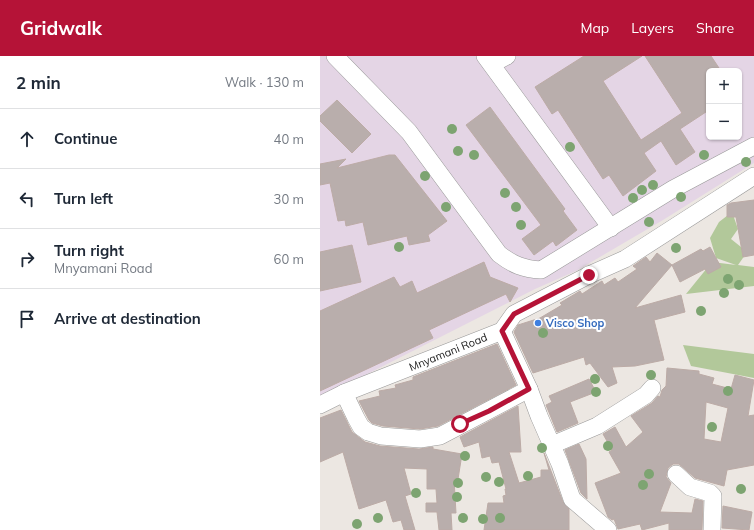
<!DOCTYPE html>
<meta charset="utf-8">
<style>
:root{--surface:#fff;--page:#f2f2f3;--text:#1f2937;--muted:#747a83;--line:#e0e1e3;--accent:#b51337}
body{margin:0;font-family:Mulish,sans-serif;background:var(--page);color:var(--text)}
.controls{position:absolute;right:12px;top:12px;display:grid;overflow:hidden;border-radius:6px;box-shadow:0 1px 3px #0004}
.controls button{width:36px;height:36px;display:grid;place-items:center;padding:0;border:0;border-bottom:1px solid var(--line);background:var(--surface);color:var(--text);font:20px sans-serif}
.stop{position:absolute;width:12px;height:12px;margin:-9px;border:3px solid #b51337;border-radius:50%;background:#fff}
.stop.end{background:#b51337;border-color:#fff;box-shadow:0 1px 4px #0008}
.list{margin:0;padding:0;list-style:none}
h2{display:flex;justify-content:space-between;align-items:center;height:52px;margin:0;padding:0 16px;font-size:17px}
h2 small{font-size:13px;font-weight:400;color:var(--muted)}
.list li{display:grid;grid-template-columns:26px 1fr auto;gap:12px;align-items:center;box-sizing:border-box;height:60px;padding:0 16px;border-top:1px solid var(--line)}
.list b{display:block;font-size:15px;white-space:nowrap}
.list p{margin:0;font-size:13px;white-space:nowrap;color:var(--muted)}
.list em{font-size:13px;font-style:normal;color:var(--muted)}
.icon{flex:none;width:22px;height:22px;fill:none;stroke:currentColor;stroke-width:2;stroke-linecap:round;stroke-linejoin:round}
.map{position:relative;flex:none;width:434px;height:474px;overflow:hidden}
header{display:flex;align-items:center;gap:24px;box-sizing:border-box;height:56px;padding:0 20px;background:var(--accent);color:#fff}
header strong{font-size:19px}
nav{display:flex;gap:22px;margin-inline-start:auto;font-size:14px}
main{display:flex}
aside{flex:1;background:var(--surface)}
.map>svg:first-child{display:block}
</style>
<header>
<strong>Gridwalk</strong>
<nav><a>Map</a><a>Layers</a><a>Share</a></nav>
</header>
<main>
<aside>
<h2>2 min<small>Walk · 130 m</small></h2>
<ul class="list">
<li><svg class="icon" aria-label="ahead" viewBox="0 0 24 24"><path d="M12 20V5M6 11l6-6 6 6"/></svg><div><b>Continue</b></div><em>40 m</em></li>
<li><svg class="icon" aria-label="left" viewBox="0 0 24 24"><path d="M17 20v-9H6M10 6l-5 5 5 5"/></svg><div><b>Turn left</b></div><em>30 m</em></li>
<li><svg class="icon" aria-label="right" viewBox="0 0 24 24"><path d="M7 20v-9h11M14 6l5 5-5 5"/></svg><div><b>Turn right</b><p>Mnyamani Road</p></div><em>60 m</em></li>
<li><svg class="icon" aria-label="arrive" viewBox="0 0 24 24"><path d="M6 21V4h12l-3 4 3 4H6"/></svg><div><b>Arrive at destination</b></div></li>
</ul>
</aside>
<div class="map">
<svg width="434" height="474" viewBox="0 0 434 474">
<rect width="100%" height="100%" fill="#ece7e2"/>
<path fill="#e4d5e5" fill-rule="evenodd" d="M 0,0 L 434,0 L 434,107 L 343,164 L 256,215 L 215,233 L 0,342 ZM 389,15 L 419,15 L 419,81 L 389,81 Z"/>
<g fill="#b2c89a">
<path d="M 412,156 L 418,173 L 411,183 L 421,191 L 425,199 L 418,209 L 434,211 L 434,230 L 366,238 L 392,206 L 416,209 L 396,202 L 390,182 L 399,166 Z"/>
<path d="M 363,289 L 434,298 L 434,322 L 371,310 Z"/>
</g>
<g fill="#b9aeac" stroke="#bcaba6" fill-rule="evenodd">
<path d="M 264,0 L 322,0 L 283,25 L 321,84 L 362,57 L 325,0 L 391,0 L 401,15 L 389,15 L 389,54 L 360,73 L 375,96 L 356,109 L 341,85 L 324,97 L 336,115 L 303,140 L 289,119 L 283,123 L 238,54 L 232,58 L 215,31 Z"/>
<path d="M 17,44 L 51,78 L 32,97 L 0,65 L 0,60 Z"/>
<path d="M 170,51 L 245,153 L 243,155 L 257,174 L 236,190 L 233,185 L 214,199 L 202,183 L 221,169 L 146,69 Z"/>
<path d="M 69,99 L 75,99 L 127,165 L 108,179 L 110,185 L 89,189 L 87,180 L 48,189 L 43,166 L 26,170 L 25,164 L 18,165 L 10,127 L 0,129 L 0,108 L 26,103 L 17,112 Z"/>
<path d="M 434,144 L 434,199 L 423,201 L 416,161 L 407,161 L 407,149 L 411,147 Z"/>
<path d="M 32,189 L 41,226 L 0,235 L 0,196 Z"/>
<path d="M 390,191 L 401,211 L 388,218 L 385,213 L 360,226 L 352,209 L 381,193 L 383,195 Z"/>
<path d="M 337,197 L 352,209 L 315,252 L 361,239 L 365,256 L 334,264 L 344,304 L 315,310 L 292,311 L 297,327 L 288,331 L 270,307 L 266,309 L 264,301 L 213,317 L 194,276 L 198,269 L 220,262 L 242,249 L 240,247 L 260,235 L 262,238 L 282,225 L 284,229 L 295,222 L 298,226 L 317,213 L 313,210 L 326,201 L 330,206 Z"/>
<path d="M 164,206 L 170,221 L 198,232 L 190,246 L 186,238 L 109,274 L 113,282 L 0,335 L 0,255 L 74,221 L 80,231 L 92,225 L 97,237 Z"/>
<path d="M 177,288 L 196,329 L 118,370 L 100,373 L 63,370 L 52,367 L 49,364 L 39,345 L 60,340 L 59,335 L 76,332 L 75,329 L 93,324 L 93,321 Z"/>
<path d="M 347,312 L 379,315 L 379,318 L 394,322 L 392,328 L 411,333 L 415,319 L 434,324 L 428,360 L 434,359 L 434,409 L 407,414 L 404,430 L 375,422 L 359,408 L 353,408 L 348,412 L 346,421 L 351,427 L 340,456 L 372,457 L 375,443 L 383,445 L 382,474 L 349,474 L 349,467 L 322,474 L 320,468 L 298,473 L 294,463 L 292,464 L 288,461 L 275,427 L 301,417 L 289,396 L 292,394 L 283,378 L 295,371 L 306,391 L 323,376 L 311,360 L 332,347 L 338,340 L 340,341 L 342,334 L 346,330 ZM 386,346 L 408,352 L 401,386 L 384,383 Z"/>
<path d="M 269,323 L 276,336 L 250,346 L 258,367 L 237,376 L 226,349 L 232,346 L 229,340 Z"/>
<path d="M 198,350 L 201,396 L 189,396 L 199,427 L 221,421 L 221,414 L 229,414 L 224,397 L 243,446 L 249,453 L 249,474 L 164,474 L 168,447 L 184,447 L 183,440 L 186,439 L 185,433 L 186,433 L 179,406 L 172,407 L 170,400 L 162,402 L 159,386 L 144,391 L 140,381 Z"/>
<path d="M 21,354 L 32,376 L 45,386 L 60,390 L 99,393 L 113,391 L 113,393 L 142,398 L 138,423 L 134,423 L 136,457 L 131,457 L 132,474 L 119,474 L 117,456 L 106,456 L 106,447 L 117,447 L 116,433 L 107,433 L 107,413 L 84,412 L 91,438 L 85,440 L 95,474 L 84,474 L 81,464 L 73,466 L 66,444 L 39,453 L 23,396 L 0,406 L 0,362 Z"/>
<path d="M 259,388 L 266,403 L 267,443 L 261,437 L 245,394 Z"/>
<path d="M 403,450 L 432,456 L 429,474 L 402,472 Z"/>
</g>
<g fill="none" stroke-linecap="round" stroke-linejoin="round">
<defs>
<g id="minor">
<path d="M 15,0 L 89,76 L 179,198 C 193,209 204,213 221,214 L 353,133 L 434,90"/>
<path d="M 165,0 L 291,172"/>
<path d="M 172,8 L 187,0"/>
<path d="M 182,275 L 209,333 L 219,360 L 240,408 L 252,443 L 288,474"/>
<path d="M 24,337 L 36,362 L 41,371 L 48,376 L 61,380 L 100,383 L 120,380 L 209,333"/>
<path d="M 0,349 L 24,337 L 182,275 L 194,258 L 269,219 L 305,203 L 434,120"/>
<path d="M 232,389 L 277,370 L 326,339 L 332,332"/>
<path d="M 356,418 L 370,431 L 390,437 L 393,440 L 392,474"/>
</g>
</defs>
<use href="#minor" stroke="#999" stroke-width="18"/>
<use href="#minor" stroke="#fff" stroke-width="17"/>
</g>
<g fill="#7da471">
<circle cx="132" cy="73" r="5"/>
<circle cx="250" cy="91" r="5"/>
<circle cx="138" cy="95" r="5"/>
<circle cx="154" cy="99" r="5"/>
<circle cx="384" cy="99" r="5"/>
<circle cx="426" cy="106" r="5"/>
<circle cx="105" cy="120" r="5"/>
<circle cx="333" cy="129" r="5"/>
<circle cx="322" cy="134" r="5"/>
<circle cx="185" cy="137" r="5"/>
<circle cx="361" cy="141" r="5"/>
<circle cx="313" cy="142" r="5"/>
<circle cx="126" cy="151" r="5"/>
<circle cx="196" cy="151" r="5"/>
<circle cx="329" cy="166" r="5"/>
<circle cx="201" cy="169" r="5"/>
<circle cx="79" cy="191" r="5"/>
<circle cx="356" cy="192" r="5"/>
<circle cx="408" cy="223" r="5"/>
<circle cx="419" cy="229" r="5"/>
<circle cx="404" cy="237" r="5"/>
<circle cx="381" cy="255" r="5"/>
<circle cx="223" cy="277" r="5"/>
<circle cx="331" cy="319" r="5"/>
<circle cx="275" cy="323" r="5"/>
<circle cx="408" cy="335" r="5"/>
<circle cx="276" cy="336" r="5"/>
<circle cx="392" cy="371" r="5"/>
<circle cx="288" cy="390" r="5"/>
<circle cx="222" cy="392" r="5"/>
<circle cx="145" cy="400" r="5"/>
<circle cx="329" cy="418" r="5"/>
<circle cx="208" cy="420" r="5"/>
<circle cx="166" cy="421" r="5"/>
<circle cx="179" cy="426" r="5"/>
<circle cx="138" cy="427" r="5"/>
<circle cx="323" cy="429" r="5"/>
<circle cx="421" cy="433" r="5"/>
<circle cx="96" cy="437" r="5"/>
<circle cx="137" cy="441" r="5"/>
<circle cx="58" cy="462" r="5"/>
<circle cx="143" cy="462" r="5"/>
<circle cx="180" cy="462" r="5"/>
<circle cx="163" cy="463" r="5"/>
<circle cx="37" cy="468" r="5"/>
</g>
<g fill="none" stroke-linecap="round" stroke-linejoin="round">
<path stroke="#b51337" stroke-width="5" d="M 140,368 L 169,355 L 209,333 L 182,275 L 194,258 L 269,219"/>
</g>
<circle fill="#3f7fe0" stroke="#fff" stroke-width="1.5" cx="218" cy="267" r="4"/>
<g text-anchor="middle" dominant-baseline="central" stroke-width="4" stroke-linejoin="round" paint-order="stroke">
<g font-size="11" font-weight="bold" fill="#366cbe" stroke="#fff" text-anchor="start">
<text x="226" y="267">Visco Shop</text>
</g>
<g font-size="11" fill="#1c1c1c" stroke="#fff">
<text transform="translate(128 296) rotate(-22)">Mnyamani Road</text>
</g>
</g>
</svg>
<div class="controls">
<button>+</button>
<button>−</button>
</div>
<div class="stop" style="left:140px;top:368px"></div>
<div class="stop end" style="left:269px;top:219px"></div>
</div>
</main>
